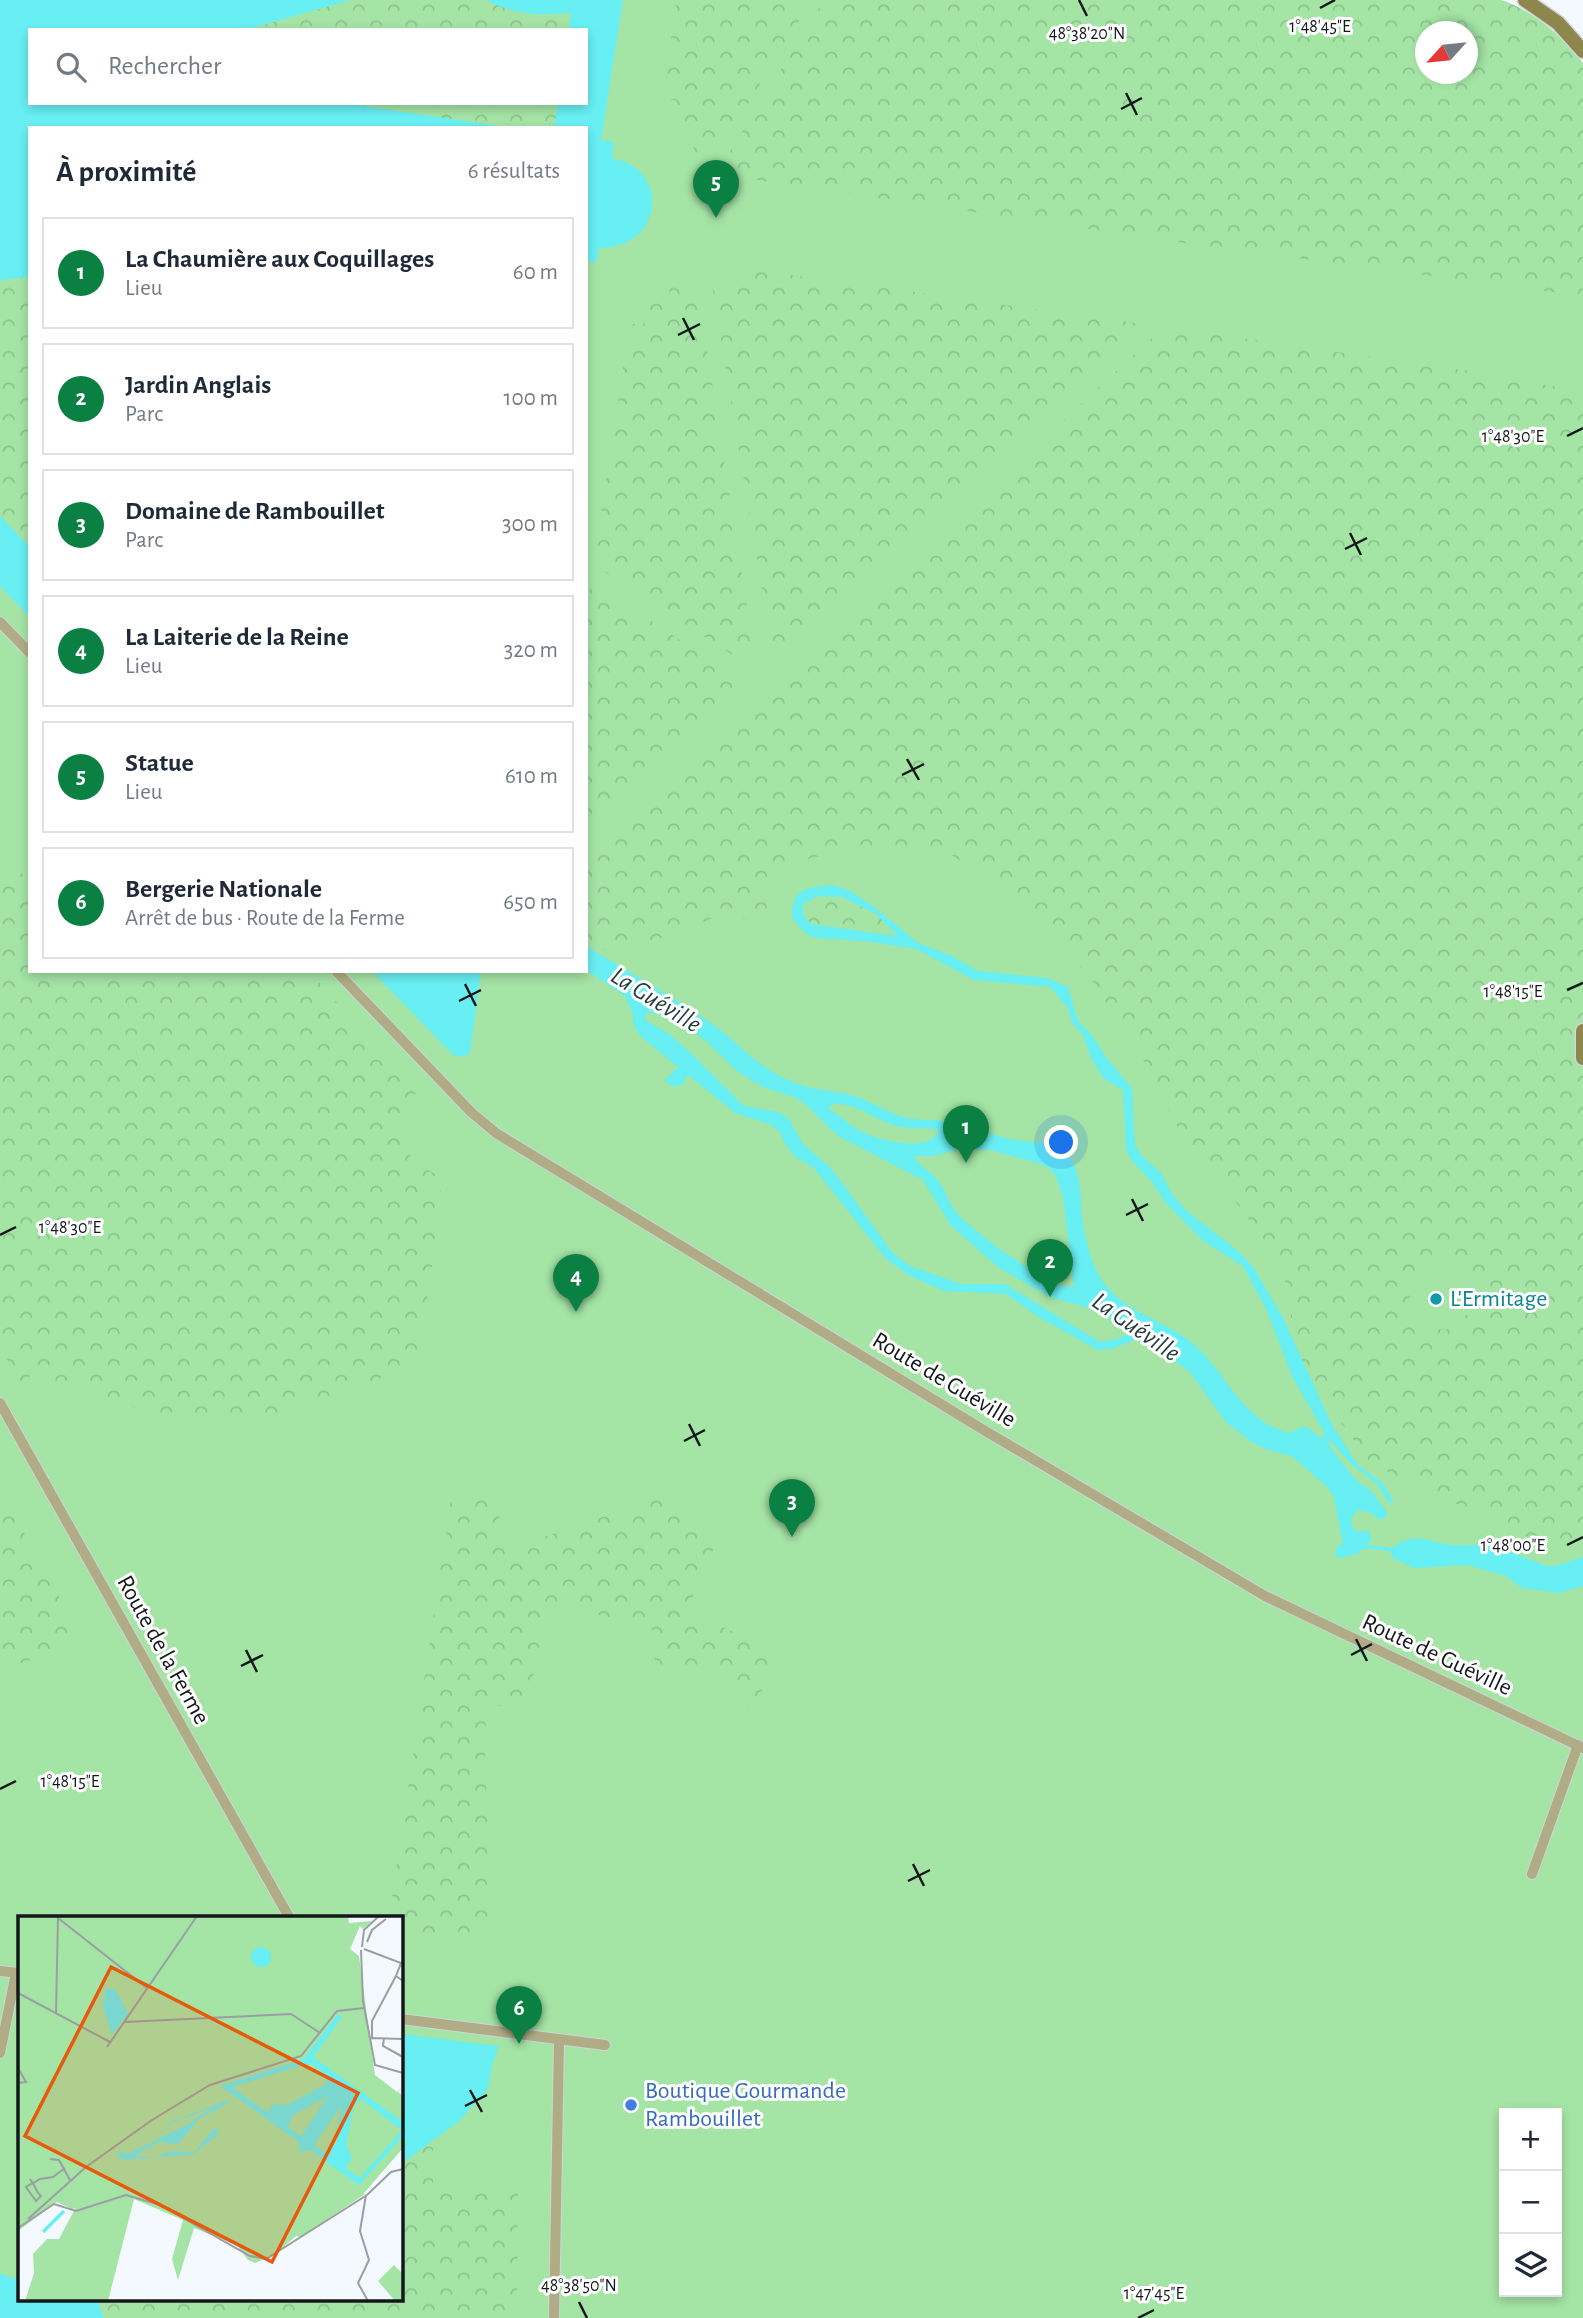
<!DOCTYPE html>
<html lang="fr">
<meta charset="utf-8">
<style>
:root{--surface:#fff;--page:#f6f6f7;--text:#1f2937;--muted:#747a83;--line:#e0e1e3;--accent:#0b8043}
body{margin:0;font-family:"Alegreya Sans",sans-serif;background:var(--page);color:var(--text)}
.controls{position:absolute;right:21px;bottom:21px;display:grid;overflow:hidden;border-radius:0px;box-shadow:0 4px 10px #0003}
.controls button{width:63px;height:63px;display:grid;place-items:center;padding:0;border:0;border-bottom:2px solid var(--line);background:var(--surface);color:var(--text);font:35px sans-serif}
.compass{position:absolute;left:1415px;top:21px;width:63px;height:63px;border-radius:50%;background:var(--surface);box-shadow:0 4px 10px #0003;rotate:243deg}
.you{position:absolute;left:1062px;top:1143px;width:24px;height:24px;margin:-18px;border:5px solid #fff;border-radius:50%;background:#1a73e8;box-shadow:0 0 0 10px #1a73e833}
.badge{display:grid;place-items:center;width:46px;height:46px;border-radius:50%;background:var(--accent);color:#fff;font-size:23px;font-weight:700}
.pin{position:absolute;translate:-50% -58px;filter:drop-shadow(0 2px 4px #0008)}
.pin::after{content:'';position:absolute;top:37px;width:24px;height:21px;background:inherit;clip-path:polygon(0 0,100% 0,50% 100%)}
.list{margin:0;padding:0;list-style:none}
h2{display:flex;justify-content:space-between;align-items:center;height:91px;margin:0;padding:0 28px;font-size:30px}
h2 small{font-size:23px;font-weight:400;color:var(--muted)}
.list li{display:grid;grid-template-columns:46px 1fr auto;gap:21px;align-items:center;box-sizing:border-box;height:112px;margin:0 14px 14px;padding:0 14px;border:2px solid var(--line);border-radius:0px}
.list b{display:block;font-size:26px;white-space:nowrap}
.list p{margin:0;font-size:23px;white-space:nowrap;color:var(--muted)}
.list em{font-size:23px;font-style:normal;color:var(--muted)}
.icon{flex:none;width:38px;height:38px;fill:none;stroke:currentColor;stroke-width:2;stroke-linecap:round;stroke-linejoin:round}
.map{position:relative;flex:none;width:1583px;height:2318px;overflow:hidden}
.search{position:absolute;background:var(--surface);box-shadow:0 4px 10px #0003;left:28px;top:28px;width:560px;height:77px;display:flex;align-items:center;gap:18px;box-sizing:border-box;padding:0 24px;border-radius:0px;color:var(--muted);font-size:26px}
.panel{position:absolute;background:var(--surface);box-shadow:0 4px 10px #0003;left:28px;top:126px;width:560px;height:847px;border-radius:0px}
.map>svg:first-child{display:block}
</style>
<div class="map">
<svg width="1583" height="2318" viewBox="0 0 1583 2318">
<defs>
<pattern id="forest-crowns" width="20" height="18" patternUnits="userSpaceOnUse" patternTransform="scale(1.75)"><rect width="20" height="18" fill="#a4e4a5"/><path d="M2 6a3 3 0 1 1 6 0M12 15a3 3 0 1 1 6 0" fill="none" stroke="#8cc38d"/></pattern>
</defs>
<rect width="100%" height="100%" fill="#f3f9fe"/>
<path fill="#a4e4a5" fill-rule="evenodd" d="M 0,0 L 1395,0 L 1426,32 L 1426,74 L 1468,74 L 1583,119 L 1583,2318 L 0,2318 ZM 30,30 L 586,30 L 586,103 L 30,103 ZM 30,128 L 586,128 L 586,971 L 30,971 ZM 19,1917 L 401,1917 L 401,2299 L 19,2299 ZM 1504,2113 L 1557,2113 L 1557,2292 L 1504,2292 Z"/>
<g fill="url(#forest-crowns)" fill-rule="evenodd">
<path d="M 350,0 L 486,0 L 519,14 L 547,16 L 571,13 L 569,30 L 245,30 Z"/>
<path d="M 677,0 L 812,0 L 715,157 L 693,153 C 696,137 691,125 674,119 L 677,101 L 662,98 Z"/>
<path d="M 824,0 L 1501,0 C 1534,11 1562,36 1583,63 L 1583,296 L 1177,242 L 716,174 ZM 1426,32 L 1468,32 L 1468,74 L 1426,74 Z"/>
<path d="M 343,103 L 558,103 L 554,128 L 512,128 Z"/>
<path d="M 709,266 L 723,282 L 756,270 L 1149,325 L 774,665 Z"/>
<path d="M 30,277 L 30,547 L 0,516 L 0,280 Z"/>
<path d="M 673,277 L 696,281 L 757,671 L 593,564 L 630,323 L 643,326 L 647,304 L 662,303 L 669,294 Z"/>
<path d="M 1164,327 L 1496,375 L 1583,392 L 1583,1536 L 1556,1550 L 1371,1464 L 1283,1342 L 1291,1322 L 1290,1292 L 1269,1246 L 1235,1201 L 1193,1157 L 1136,1046 L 1089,977 L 1023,901 L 950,854 L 912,846 L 814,857 L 768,876 L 766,919 L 716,917 L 633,949 L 606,950 L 586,946 L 586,863 ZM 1450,1258 C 1471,1262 1474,1273 1483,1291 C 1457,1322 1465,1339 1416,1324 C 1398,1289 1422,1273 1450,1258 Z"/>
<path d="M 591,581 L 749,686 L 586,830 L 586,615 Z"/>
<path d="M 0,866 L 30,877 L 30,971 L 293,971 L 317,980 L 417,1092 C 411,1097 409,1104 405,1111 C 387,1146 415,1160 441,1178 L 440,1211 L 418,1365 L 253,1422 L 161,1416 L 55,1381 L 40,1367 L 21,1384 L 0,1347 Z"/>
<path d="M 818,896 L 842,896 L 876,914 L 895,933 L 896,936 L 811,924 L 803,915 L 803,904 Z"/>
<path d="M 0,1489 L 81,1636 L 63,1651 L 0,1669 Z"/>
<path d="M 452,1492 L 495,1496 L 506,1550 L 664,1496 L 720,1534 L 687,1610 L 773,1651 L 778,1670 L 748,1708 L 742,1695 L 716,1671 L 655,1667 L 654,1630 L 548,1601 L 528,1703 L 516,1706 L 486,1706 L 485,1760 L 492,1941 L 451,1941 L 401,1928 L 401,1917 L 389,1917 Z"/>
<path d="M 433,2140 L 433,2187 L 518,2190 L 517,2318 L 104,2318 L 97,2299 L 401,2299 L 401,2164 Z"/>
</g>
<g fill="#68eff4" fill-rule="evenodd">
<path d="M 0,0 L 350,0 L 245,30 L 30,30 L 30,103 L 343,103 L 512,128 L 30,128 L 30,277 L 0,280 Z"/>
<path d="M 486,0 L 623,0 L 601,140 L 614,142 L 612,158 C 673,170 662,249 599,248 L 596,263 L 586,261 L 586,128 L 554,128 L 558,103 L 586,103 L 586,30 L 569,30 L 571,13 C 537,16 516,15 486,0 Z"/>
<path d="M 0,516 L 30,547 L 30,617 L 0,586 Z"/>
<path d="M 834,885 L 850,891 L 873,906 L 918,943 L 950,955 L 978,971 L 1047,978 L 1068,987 L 1078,1021 L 1091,1034 L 1108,1060 L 1132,1088 L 1134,1133 L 1135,1144 L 1141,1155 L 1161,1173 L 1173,1195 L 1187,1211 L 1237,1250 L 1254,1268 L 1284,1320 L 1332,1425 L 1358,1465 L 1384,1484 L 1394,1503 L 1389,1503 L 1377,1484 L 1352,1465 L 1330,1441 L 1327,1443 L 1355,1479 L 1373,1493 L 1387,1512 L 1387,1516 L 1381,1520 L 1368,1512 L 1358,1510 L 1353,1515 L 1351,1522 L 1354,1530 L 1359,1532 L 1367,1530 L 1372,1539 L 1359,1553 L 1341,1558 L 1334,1554 L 1338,1546 L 1343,1544 L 1334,1497 L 1326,1486 L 1293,1457 L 1266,1449 L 1251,1442 L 1225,1421 L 1190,1372 L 1142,1337 L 1112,1349 L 1098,1350 L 1040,1318 L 1006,1294 L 944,1291 L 910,1276 L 886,1259 L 813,1167 L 795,1157 L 784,1142 L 780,1132 L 772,1125 L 735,1113 L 688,1075 L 682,1085 C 674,1087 670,1087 665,1080 L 678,1067 L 640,1036 L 633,1023 L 634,1017 L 625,996 L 586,970 L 586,946 C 628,972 672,995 712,1024 C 743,1046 759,1070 798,1084 C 816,1091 836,1090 854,1096 C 873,1102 889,1114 908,1118 C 920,1121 932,1119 945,1121 C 969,1125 992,1136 1016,1140 C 1032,1143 1048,1141 1062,1151 C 1085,1169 1079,1199 1083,1224 C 1086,1239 1090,1257 1096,1270 C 1115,1310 1159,1317 1191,1342 C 1226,1370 1242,1423 1290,1433 L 1304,1426 L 1322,1438 L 1325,1434 L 1292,1376 L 1266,1309 L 1243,1266 L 1203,1241 L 1165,1202 L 1151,1181 L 1132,1161 L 1126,1150 L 1123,1090 L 1103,1078 L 1091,1058 L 1082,1033 L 1072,1023 L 1068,1008 L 1050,987 L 974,980 L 916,949 L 864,941 L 815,938 L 805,933 L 792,918 C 791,888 808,887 834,885 ZM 818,896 L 842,897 L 876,914 L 895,933 L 896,936 L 811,924 L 803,915 L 803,904 ZM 646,1012 L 665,1015 L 679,1022 L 706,1041 L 738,1072 L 765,1088 L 794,1097 L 805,1104 L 838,1136 L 923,1180 L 951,1226 L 999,1268 L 1050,1297 L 1092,1309 L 1133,1332 L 1114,1340 L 1100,1342 L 1005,1284 L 961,1284 L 910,1266 L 892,1252 L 832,1169 L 803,1144 L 789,1119 L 778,1112 L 744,1106 L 691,1053 L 669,1034 L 645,1020 ZM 834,1104 C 858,1103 874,1120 897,1126 C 909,1129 923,1128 936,1129 L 938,1133 C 924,1152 883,1141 865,1133 C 852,1128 840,1115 828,1108 ZM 961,1149 L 990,1150 L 1041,1164 L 1050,1169 L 1056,1177 L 1063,1197 L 1074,1287 C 1050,1289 972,1231 956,1212 C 948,1202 945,1188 937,1179 C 929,1170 919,1166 914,1156 L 932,1156 Z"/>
<path d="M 372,971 L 481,971 L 470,1053 L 462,1057 L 453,1055 Z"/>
<path d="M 1419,1538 L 1450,1545 L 1481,1545 L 1505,1550 L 1547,1566 L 1556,1566 L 1583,1557 L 1583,1586 L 1560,1593 L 1522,1588 L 1506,1576 L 1467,1565 L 1414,1568 L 1394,1559 L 1390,1552 C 1397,1540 1407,1540 1419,1538 Z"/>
<path d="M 401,2034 L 499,2046 L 492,2065 L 488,2089 L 458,2122 L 401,2164 Z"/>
<path d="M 0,2273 L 11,2278 L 19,2277 L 19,2299 L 97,2299 L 104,2318 L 0,2318 Z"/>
</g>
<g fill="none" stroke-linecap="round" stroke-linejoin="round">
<path stroke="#68eff4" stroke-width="3.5" d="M 1361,1546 L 1395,1550"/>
<defs>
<g id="street">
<path d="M 0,622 L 30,653"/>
<path d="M 336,971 L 471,1112 L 496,1133 L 982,1429 L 1265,1596 L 1583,1748"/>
<path d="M 0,1403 L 289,1917"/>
<path d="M 1532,1874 L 1578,1745"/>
<path d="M 0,1971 L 19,1973"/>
<path d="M 401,2019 L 605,2045"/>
<path d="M 0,2053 L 16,1973"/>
<path d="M 554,2318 L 559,2041"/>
</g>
<g id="secondary">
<path d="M 1525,0 L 1558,23 L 1583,51"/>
<path d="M 1583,1031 L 1583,1058"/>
</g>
</defs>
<use href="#street" stroke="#cfd5da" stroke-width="12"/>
<use href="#secondary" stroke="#cfd5da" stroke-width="17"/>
<use href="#street" stroke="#b0ad86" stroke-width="10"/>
<use href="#secondary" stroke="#8d874d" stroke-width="14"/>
</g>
<path fill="none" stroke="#14181b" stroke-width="2.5" d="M 1079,0 L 1087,16M 1320,8 L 1335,0M 1126,93 L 1137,115M 1121,109 L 1142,98M 683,318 L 694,340M 678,335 L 700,324M 1567,436 L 1583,428M 1350,533 L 1361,555M 1345,549 L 1367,538M 907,759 L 919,780M 902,775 L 924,764M 465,984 L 476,1006M 1567,990 L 1583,983M 459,1001 L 481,990M 1132,1199 L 1143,1221M 1126,1215 L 1148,1204M 0,1235 L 16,1227M 689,1424 L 700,1446M 684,1441 L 705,1430M 1567,1545 L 1583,1537M 1356,1639 L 1367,1661M 246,1650 L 257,1672M 1351,1655 L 1372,1644M 241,1666 L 263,1655M 0,1789 L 16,1781M 913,1864 L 924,1886M 908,1881 L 930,1870M 470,2090 L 482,2112M 465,2106 L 487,2095M 579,2302 L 587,2318M 1138,2318 L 1154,2310"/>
<circle fill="#0f9aa8" stroke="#fff" stroke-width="2.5" cx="1436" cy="1299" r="7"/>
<circle fill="#3f7fe0" stroke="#fff" stroke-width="2.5" cx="631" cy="2105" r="7"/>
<g text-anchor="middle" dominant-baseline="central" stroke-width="6" stroke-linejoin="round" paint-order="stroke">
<g font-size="24" fill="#0d838f" stroke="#fff" text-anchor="start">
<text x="1450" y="1299">L'Ermitage</text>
</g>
<g font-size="24" fill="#14181b" stroke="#fff">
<text transform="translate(944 1380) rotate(31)">Route de Guéville</text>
<text transform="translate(163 1650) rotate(61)">Route de la Ferme</text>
<text transform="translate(1437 1655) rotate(25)">Route de Guéville</text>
</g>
<g font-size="24" fill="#366cbe" stroke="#fff" text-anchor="start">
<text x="645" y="2091">Boutique Gourmande<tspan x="645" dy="28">Rambouillet</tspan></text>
</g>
<g font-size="26" font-style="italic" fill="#243c3c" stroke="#fff">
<text transform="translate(656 1000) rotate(32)">La Guéville</text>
<text transform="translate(1136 1327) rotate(35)">La Guéville</text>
</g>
</g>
<g transform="translate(18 1916)">
<rect width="385" height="385" fill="#f3f9fe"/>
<path d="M 0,0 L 330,0 L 331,7 L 354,5 L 345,13 L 342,10 L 332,33 L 341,40 L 357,159 L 379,176 L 385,170 L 380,176 L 385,180 L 385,232 L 347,276 L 239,341 L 140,287 L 110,278 L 54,293 L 39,286 L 0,315 ZM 376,349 L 385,358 L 385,385 L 377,385 L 360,365 Z" fill="#a4e4a5"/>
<path d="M 57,0 L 163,0 L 165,9 ZM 253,0 L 284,0 L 286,15 L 325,14 L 326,31 L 322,36 L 305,38 L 309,55 L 284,86 L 268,73 L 255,74 L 200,28 L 206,20 L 191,9 L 240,10 ZM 48,4 L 166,13 L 128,69 L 86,37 L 42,89 L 31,88 L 27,95 L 0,81 L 0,64 L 36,11 L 49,19 ZM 85,62 L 95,62 L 109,85 L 123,70 L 126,72 L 110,97 L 97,73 L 84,81 L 88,107 L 83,105 L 78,114 L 62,105 ZM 224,65 L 245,82 L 247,94 L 161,97 L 162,87 L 222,84 ZM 325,98 L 331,99 L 334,139 L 330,138 L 330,147 L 322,141 L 327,125 L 324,107 L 320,117 L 308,123 ZM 257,101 L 266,109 L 260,116 L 268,119 L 250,128 L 218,158 L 190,160 L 171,148 L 174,127 L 191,104 ZM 113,114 L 156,144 L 147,147 L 144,167 L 137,171 L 131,163 L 122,170 L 117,164 L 139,149 L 129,141 L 131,136 L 106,124 ZM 292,147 L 311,160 L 308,168 L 269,189 L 256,188 L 249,197 L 214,172 ZM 310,179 L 283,220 L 270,211 L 275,199 ZM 343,183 L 385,213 L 342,263 L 327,252 L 334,242 L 328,229 L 336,189 ZM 212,185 L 242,284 L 211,326 L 176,312 L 160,364 L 154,343 L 165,304 L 116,283 L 90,385 L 7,385 L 16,357 L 15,338 L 29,323 L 41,323 L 58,291 L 87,266 L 90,269 L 90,259 L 109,244 L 176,240 L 197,232 L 204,217 L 200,209 L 204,193 ZM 218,189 L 246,209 L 226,220 ZM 323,190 L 318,227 L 307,237 L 295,229 ZM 247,210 L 271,227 L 272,236 L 227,222 ZM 227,224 L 273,238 L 243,282 ZM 286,243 L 293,243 L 347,278 L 283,321 L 278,320 L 256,339 L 237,347 L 230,344 L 221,332 L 282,244 L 307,285 L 308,296 L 314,293 Z" fill="#a4e4a5"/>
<path d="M233 41a10 10 0 1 1 20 0a10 10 0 1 1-20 0ZM 88,73 L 97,73 L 110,97 L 94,119 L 85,91 ZM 320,98 L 324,101 L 295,141 L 385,206 L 385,220 L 341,269 L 292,234 L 282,236 L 280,225 L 202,170 L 286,143 ZM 292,147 L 310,160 L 308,168 L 269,189 L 256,188 L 249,196 L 214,171 ZM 310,180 L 283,220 L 270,211 L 275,199 ZM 343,183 L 384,214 L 342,262 L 327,252 L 334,242 L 328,229 L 336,189 ZM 323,190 L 318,227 L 307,237 L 296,229 ZM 210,184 L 210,187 L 181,203 L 160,228 L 141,226 L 116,240 L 137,241 L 154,235 L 177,236 L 195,213 L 200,213 L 200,218 L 176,238 L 104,244 L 101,240 L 101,235 L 109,238 L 135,226 L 154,205 ZM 196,191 L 165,211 L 136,225 L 155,206 Z" fill="#68eff4" fill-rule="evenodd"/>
<path fill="none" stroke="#68eff4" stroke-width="3.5" d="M 25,316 L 46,295"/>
<path fill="none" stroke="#9a9fa3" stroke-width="2" d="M 40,2 L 129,72M 349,26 L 354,14 L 368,3M 344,31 L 346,14 L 361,0M 346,33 L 383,47 L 378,60 L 385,65M 343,34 L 345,85 L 357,149 L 385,157M 0,77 L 92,126M 38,97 L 40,1M 107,106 L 273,98 L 302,117M 354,121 L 354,105 L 378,60M 353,122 L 385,123M 366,122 L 365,130 L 385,141M 89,131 L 179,0M 0,152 L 8,166 L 0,167M 32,243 L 41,244 L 52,264M 12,263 L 14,266 L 15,267 L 20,277 L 23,280 L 18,285 L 8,271 L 13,268 L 15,267 L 22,263 L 35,261 L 47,252M 348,279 L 342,315 L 351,344 L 340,367 L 350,385M 10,303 L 68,251 L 134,204 L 192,169 L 283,140 L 319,95 L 346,92M 0,312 L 36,288 L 58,295 L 108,279 L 142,289 L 232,340 L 248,343 L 349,279 L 373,256 L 385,253"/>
<path fill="#e8590c" fill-opacity="0.15" stroke="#e8590c" stroke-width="3.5" d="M 93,51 L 340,177 L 254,346 L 7,220 Z"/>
<rect width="385" height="385" fill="none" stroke="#14181b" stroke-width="3.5"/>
</g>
<g font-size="18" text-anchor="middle" fill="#14181b" stroke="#fff" stroke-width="6" stroke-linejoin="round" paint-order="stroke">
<text x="1320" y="32">1°48'45"E</text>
<text x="1087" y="39">48°38'20"N</text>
<text x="1513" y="442">1°48'30"E</text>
<text x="1513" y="997">1°48'15"E</text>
<text x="70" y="1233">1°48'30"E</text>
<text x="1513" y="1551">1°48'00"E</text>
<text x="70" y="1787">1°48'15"E</text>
<text x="579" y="2291">48°38'50"N</text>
<text x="1154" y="2299">1°47'45"E</text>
</g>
</svg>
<div class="controls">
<button>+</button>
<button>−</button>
<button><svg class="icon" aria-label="layers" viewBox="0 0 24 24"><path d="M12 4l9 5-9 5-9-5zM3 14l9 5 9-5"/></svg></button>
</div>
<svg class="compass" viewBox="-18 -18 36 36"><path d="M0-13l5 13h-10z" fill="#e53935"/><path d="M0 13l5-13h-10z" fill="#747a83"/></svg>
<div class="you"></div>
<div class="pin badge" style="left:966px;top:1163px">1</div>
<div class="pin badge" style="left:1050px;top:1297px">2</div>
<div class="pin badge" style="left:792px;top:1537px">3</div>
<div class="pin badge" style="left:576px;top:1312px">4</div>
<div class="pin badge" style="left:716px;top:218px">5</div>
<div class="pin badge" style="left:519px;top:2044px">6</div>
<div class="search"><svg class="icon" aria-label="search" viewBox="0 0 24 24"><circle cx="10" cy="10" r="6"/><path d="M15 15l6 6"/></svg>Rechercher</div>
<section class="panel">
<h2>À proximité<small>6 résultats</small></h2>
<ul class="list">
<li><span class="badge">1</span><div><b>La Chaumière aux Coquillages</b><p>Lieu</p></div><em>60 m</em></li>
<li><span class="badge">2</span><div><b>Jardin Anglais</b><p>Parc</p></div><em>100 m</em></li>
<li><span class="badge">3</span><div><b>Domaine de Rambouillet</b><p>Parc</p></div><em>300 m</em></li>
<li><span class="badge">4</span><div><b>La Laiterie de la Reine</b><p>Lieu</p></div><em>320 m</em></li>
<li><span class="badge">5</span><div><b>Statue</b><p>Lieu</p></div><em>610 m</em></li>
<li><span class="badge">6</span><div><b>Bergerie Nationale</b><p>Arrêt de bus · Route de la Ferme</p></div><em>650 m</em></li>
</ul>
</section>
</div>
